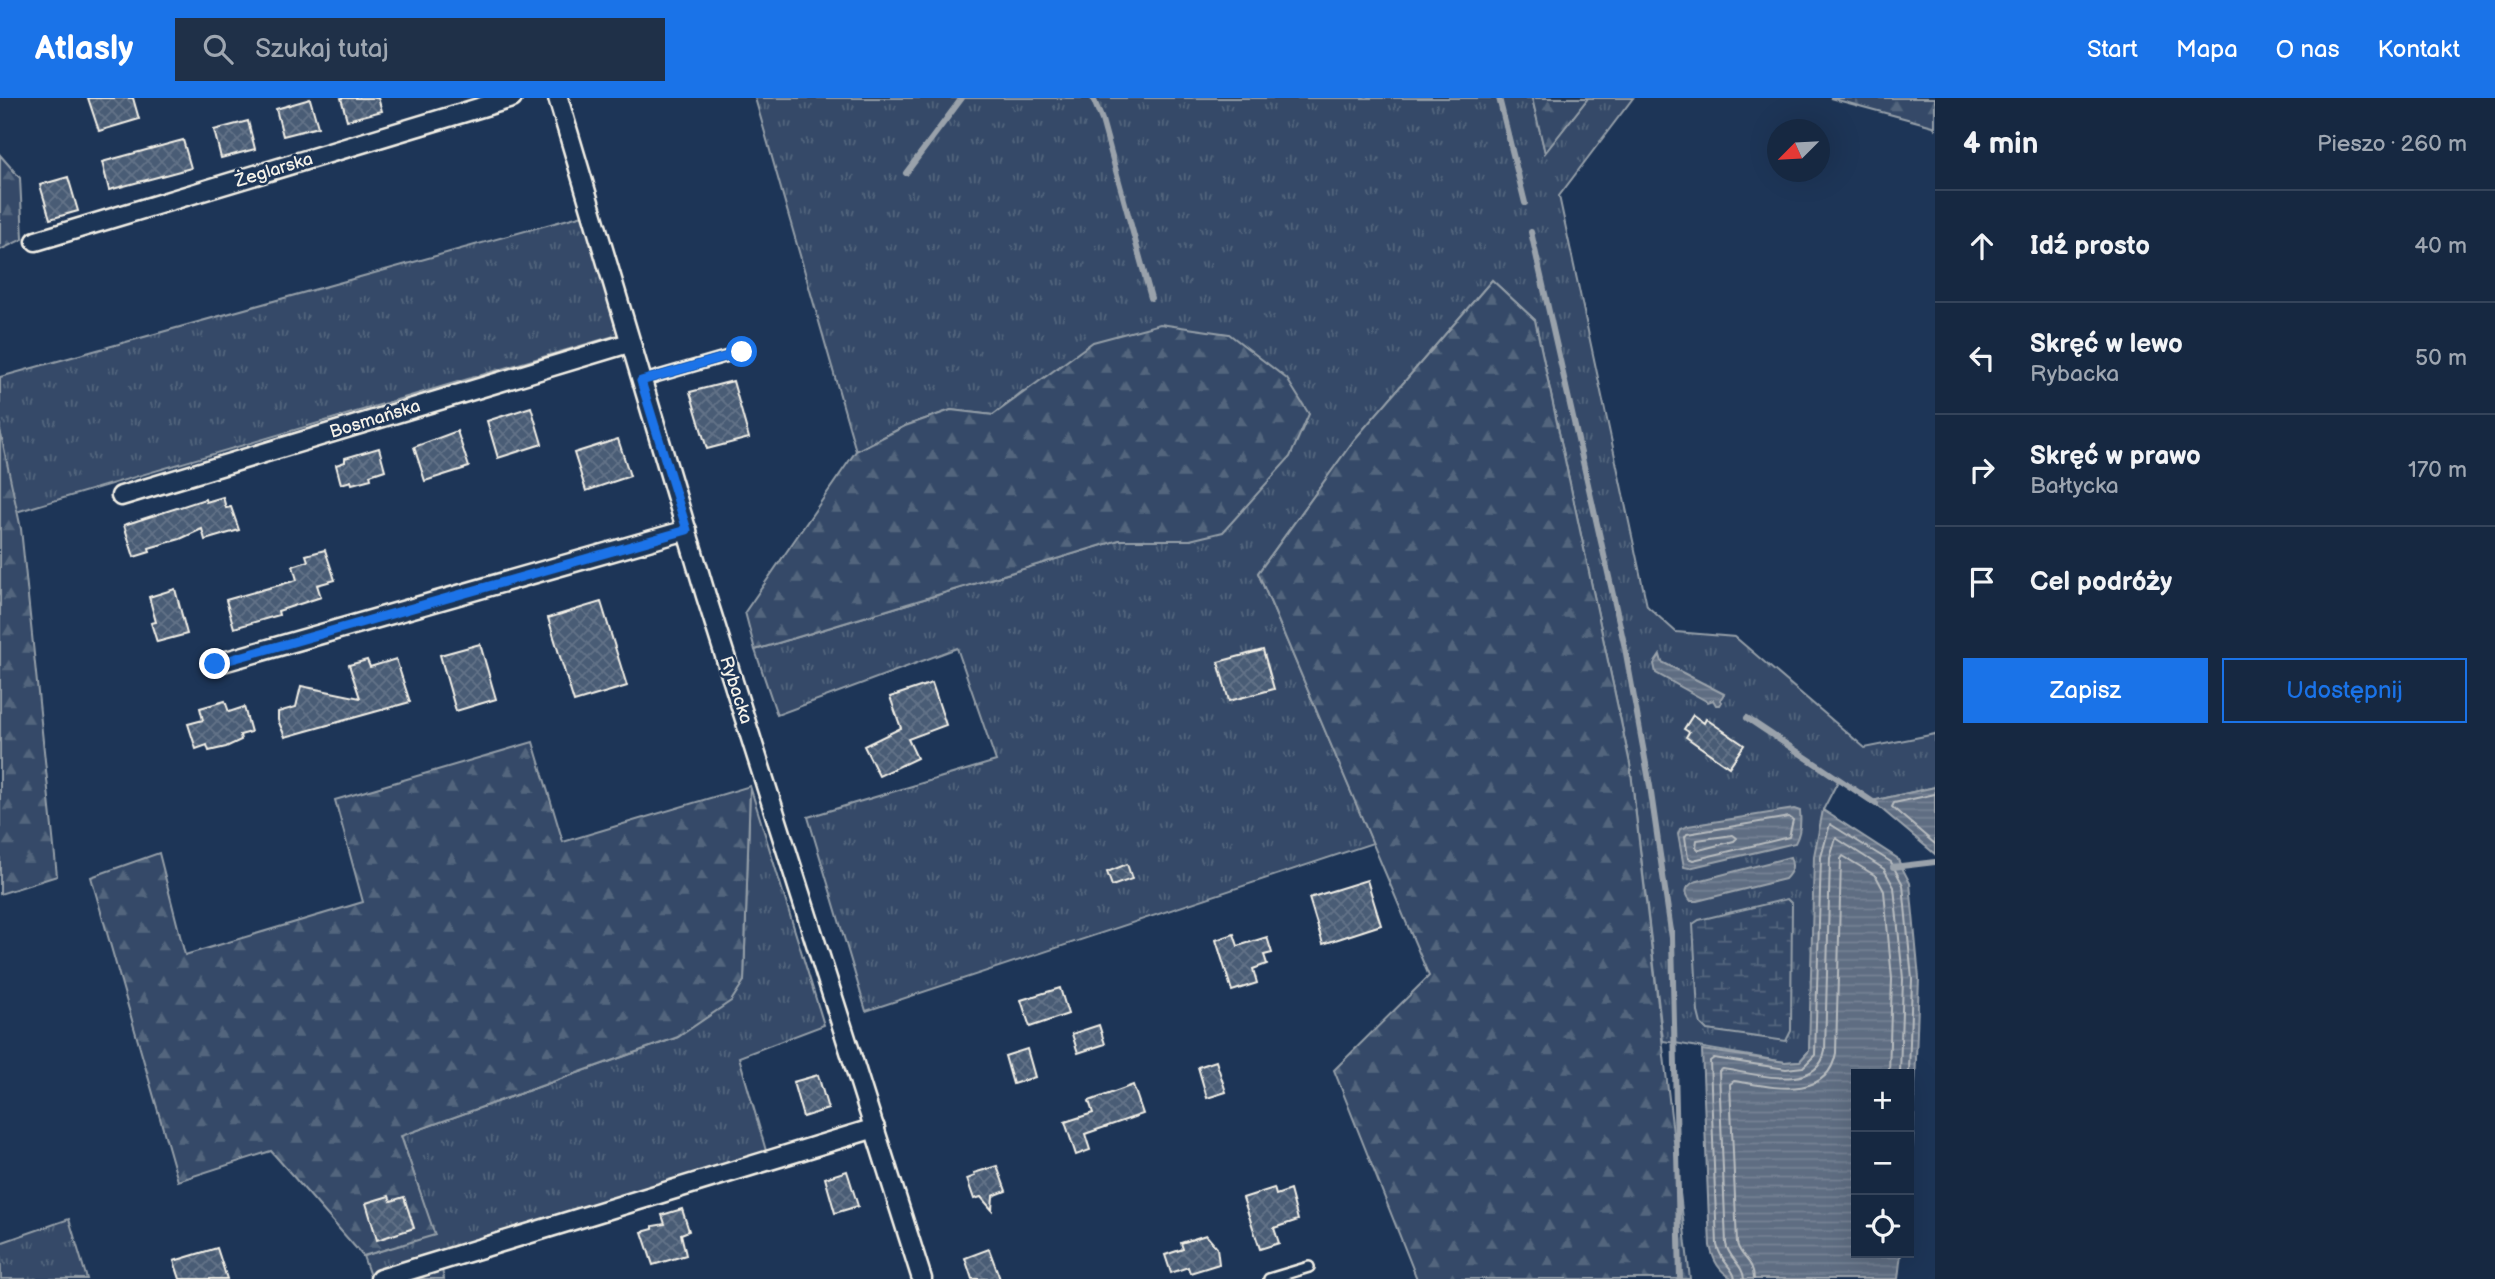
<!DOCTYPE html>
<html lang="pl">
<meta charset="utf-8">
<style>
:root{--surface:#162841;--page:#1f3048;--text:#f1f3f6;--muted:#9ea6b1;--line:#35445a;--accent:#1a73e8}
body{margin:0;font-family:"Balsamiq Sans",sans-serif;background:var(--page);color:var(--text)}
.controls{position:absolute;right:21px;bottom:21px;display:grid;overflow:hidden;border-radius:0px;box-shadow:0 7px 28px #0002}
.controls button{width:63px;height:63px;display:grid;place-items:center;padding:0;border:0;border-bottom:2px solid var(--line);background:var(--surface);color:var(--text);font:35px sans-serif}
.compass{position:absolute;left:1767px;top:21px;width:63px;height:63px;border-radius:50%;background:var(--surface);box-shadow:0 7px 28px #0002;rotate:246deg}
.stop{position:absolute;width:21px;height:21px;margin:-16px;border:5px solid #1a73e8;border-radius:50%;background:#fff}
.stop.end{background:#1a73e8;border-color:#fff;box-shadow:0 2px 7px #0008}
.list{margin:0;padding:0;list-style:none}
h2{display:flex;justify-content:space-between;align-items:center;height:91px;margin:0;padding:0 28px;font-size:30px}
h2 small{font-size:23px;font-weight:400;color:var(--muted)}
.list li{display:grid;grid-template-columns:46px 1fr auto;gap:21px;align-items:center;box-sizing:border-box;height:112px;padding:0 28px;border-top:2px solid var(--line)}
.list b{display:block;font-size:26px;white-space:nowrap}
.list p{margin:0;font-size:23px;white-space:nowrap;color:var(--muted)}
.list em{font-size:23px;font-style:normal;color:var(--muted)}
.actions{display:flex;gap:14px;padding:21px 28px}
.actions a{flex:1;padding:16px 0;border:2px solid var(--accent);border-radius:0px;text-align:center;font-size:24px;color:var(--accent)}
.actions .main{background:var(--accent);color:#fff}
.icon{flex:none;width:38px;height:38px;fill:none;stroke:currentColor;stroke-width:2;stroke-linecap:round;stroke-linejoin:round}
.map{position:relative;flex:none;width:1935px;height:1181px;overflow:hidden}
header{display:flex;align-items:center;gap:42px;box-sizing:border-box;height:98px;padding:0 35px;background:var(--accent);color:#fff}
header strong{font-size:33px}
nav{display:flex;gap:38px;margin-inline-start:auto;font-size:24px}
.search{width:490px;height:63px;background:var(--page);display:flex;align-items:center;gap:18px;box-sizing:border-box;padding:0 24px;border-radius:0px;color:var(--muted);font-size:26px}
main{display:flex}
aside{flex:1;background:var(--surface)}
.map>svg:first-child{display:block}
</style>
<header>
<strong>Atlasly</strong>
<div class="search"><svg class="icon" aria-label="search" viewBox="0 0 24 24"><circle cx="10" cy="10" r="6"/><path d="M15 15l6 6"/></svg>Szukaj tutaj</div>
<nav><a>Start</a><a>Mapa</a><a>O nas</a><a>Kontakt</a></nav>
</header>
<main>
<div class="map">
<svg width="1935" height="1181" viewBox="0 0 1935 1181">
<defs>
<pattern id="grass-tufts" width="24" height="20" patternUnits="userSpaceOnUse" patternTransform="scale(1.75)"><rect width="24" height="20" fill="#354a67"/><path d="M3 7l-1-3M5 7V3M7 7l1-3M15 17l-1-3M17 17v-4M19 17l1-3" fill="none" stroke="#53657d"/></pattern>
<pattern id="forest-firs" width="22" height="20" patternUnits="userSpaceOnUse" patternTransform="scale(1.75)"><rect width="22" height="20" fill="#354a67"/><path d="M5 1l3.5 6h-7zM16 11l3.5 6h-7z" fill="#53657d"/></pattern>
<pattern id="wetland-marsh" width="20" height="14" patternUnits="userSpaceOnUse" patternTransform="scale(1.75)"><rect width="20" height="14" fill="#354a67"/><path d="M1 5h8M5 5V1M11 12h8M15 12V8" fill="none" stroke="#53657d"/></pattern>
<pattern id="water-rules" width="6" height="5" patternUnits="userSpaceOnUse" patternTransform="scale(1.75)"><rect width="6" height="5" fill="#5e6d82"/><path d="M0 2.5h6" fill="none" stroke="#768294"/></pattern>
<pattern id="building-cross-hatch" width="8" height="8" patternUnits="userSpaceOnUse" patternTransform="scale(1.75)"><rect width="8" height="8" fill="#485b74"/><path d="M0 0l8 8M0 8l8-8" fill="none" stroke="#637388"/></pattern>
</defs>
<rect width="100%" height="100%" fill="#1d3557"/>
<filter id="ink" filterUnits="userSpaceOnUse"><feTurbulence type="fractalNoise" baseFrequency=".0143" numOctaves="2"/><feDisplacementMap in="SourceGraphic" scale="14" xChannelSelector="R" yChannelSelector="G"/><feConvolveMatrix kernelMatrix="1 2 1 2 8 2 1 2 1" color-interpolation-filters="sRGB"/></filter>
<g filter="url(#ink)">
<g fill="url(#grass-tufts)" stroke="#949ea8" stroke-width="2">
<path d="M 755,0 L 1532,0 L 1545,54 L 1588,0 L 1633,0 L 1559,98 L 1647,508 L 1676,534 L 1735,539 L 1865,650 L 1935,636 L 1935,689 L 1872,703 L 1839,681 L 1823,712 L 1809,953 L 1800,963 L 1785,964 L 1663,943 L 1630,666 L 1535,222 L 1492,182 L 1354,342 L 1258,475 L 1373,745 L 866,913 L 808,719 L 996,663 L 957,550 L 777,617 L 755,552 L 1119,442 L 1190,442 L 1023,293 L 993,317 L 951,312 L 905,328 L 856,353 Z"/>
<path d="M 583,117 L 621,236 L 16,414 L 0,332 L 0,279 Z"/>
<path d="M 750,688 L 824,927 L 739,959 L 771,1070 L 442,1172 L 444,1181 L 371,1181 L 363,1158 L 434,1136 L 401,1038 L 678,939 L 744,883 Z"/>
<path d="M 69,1121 L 87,1181 L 1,1181 L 0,1145 Z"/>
</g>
<g fill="url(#forest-firs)" stroke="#949ea8" stroke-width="2">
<path d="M 1532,0 L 1588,0 L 1545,55 Z"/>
<path d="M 1830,0 L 1935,0 L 1935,30 L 1933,28 Z"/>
<path d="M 0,57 L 20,80 L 23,141 L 0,152 Z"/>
<path d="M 1492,182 L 1535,222 L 1630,666 L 1690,1181 L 1417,1181 L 1334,972 L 1429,878 L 1258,475 L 1354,342 Z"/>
<path d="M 1160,226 L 1229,236 L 1287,281 L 1309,316 L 1290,359 L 1223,434 L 1190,442 L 1119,442 L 755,552 L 745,514 L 856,353 L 905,328 L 951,312 L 993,317 L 1093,244 Z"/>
<path d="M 0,332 L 21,431 L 57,778 L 0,796 Z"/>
<path d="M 533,644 L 563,744 L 750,688 L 744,883 L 731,903 L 678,939 L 401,1038 L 435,1137 L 363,1158 L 271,1053 L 178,1083 L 91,779 L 159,755 L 185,857 L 363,804 L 335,702 Z"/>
</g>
<path fill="url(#wetland-marsh)" stroke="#949ea8" stroke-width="2" d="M 1787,801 L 1792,806 L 1791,933 L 1786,943 L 1707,932 L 1701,926 L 1698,914 L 1693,826 L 1699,822 Z"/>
<g fill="url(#water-rules)" stroke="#9aa2ab" stroke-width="2">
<path d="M 1660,557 L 1662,564 L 1724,596 L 1720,602 L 1722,604 L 1720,607 L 1716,607 L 1713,602 L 1708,604 L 1656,575 L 1654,566 Z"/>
<path d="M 1935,689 L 1935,756 L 1872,703 Z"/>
<path d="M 1794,711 L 1800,713 C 1801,723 1800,736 1795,745 L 1689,770 L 1684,769 L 1678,736 L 1680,731 L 1688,728 Z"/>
<path d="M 1823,712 L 1897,760 L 1910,785 L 1919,880 L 1913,1041 L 1909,1085 L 1909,976 L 1856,976 L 1856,1155 L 1901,1155 L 1898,1181 L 1733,1181 C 1719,1173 1714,1164 1710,1148 L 1702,952 L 1785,964 L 1800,963 L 1809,953 L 1814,758 Z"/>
<path d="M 1790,759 C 1794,768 1792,774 1785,781 L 1697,803 L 1691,803 C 1684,795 1685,789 1694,784 Z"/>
</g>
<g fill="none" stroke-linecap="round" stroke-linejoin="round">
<g stroke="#b8bcbf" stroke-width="2">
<path d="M 1935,696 L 1894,705 L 1892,709 L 1935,746"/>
<path d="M 1789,719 L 1793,722 L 1789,739 L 1693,762 L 1688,760 L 1685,739 L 1687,736 Z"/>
<path d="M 1733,737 L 1737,740 L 1734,743 L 1699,752 L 1696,749 L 1697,742 Z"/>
<path d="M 1735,1181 C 1734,1170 1721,1165 1717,1147 L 1710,963 L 1714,960 L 1786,971 L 1803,969 L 1815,957 L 1821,759 L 1830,726 L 1891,764 L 1903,787 L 1912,881 L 1909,976"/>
<path d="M 1744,1181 C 1743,1166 1729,1161 1726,1146 L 1719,973 L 1723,971 C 1752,975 1817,996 1825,953 L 1830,760 L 1836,740 L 1884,771 L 1894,789 L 1903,881 L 1900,976"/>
<path d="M 1754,1181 C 1754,1162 1740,1160 1737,1145 L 1730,986 L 1734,983 C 1768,988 1827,1005 1836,955 L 1841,761 L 1843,758 L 1876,778 L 1884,793 L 1892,881 L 1889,976"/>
</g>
<g stroke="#9aa2ab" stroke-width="6">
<path d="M 1093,0 L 1102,22 L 1151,200"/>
<path d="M 1499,0 L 1525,105"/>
<path d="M 906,75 L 962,0"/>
<path d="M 1531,134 L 1625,550 L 1650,688 L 1672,840 L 1680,1181"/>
<path d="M 1747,620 L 1876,706"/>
<path d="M 1893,769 L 1935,764"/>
</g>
</g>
<g fill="url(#building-cross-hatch)" stroke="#f4f1e8" stroke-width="2">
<path d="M 88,0 L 133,0 L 139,21 L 99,33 Z"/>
<path d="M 341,0 L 378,0 L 382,13 L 347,22 Z"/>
<path d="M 310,1 L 318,29 L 283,38 L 276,11 Z"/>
<path d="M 248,23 L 255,51 L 221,60 L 214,32 Z"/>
<path d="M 183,42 L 191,70 L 109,92 L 102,64 Z"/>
<path d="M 68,79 L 78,113 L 50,121 L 40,87 Z"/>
<path d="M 733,283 L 749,340 L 707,351 L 690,294 Z"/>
<path d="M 531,309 L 542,346 L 498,360 L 487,323 Z"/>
<path d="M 457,333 L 469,369 L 425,383 L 414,349 Z"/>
<path d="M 618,341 L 630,378 L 586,393 L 574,355 Z"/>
<path d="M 379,350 L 385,372 L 370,377 L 371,381 L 352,386 L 351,383 L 341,386 L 336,367 L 345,364 L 345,360 Z"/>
<path d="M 223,399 L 226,410 L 231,409 L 239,432 L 205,442 L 202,431 L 180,441 L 149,450 L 150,454 L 134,459 L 124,427 L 205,401 L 206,404 Z"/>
<path d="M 325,452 L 335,482 L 317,487 L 321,499 L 278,513 L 279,517 L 234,530 L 226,502 L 297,482 L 293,468 L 308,463 L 306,457 Z"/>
<path d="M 175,491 L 187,536 L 157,544 L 151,525 L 156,524 L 149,499 Z"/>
<path d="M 601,504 L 627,588 L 574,604 L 548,520 Z"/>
<path d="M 480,546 L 496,601 L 456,613 L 440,557 Z"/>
<path d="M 1263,552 L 1274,591 L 1229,603 L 1218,564 Z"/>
<path d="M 396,561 L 410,604 L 285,639 L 278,622 L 278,614 L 296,609 L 301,588 L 360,600 L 349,567 L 367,562 L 370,569 Z"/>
<path d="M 932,585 L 946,627 L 908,641 L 917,660 L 879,678 L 864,648 L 901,630 L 890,599 Z"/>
<path d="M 225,603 L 229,614 L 244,609 L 251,634 L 240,637 L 241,642 L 226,649 L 209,653 L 207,647 L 196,651 L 188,626 L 203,622 L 200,610 Z"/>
<path d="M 1693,617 L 1704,625 L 1706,621 L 1744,647 L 1729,669 L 1686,639 L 1689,634 L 1684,631 Z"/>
<path d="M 1127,766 L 1132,781 L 1112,788 L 1107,774 Z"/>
<path d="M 1367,782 L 1381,827 L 1323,846 L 1309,800 Z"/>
<path d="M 1234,836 L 1238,848 L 1267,839 L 1272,855 L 1264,857 L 1267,866 L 1253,871 L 1257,885 L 1232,893 L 1216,842 Z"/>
<path d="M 1060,890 L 1068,916 L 1030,929 L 1021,902 Z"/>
<path d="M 1099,927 L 1105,946 L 1078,955 L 1072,936 Z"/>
<path d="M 1027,951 L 1035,979 L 1013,986 L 1005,958 Z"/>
<path d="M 1216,963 L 1226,994 L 1207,1000 L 1198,969 Z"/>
<path d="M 818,977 L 828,1011 L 803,1019 L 793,984 Z"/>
<path d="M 1133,987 L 1143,1016 L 1085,1036 L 1090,1052 L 1076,1057 L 1065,1024 L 1093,1015 L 1089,1003 Z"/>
<path d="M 997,1068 L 1006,1093 L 993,1098 L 992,1112 L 981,1099 L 974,1101 L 967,1081 L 975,1078 L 974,1075 Z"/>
<path d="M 847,1073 L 858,1108 L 835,1115 L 825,1080 Z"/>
<path d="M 1274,1090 L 1276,1097 L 1290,1092 L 1298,1122 L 1274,1130 L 1279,1145 L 1260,1151 L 1243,1100 Z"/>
<path d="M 389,1098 L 391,1103 L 404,1099 L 414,1130 L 377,1142 L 366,1105 Z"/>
<path d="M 682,1111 L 689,1133 L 681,1136 L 686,1157 L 653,1167 L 642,1134 L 653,1131 L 653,1128 L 665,1126 L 662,1117 Z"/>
<path d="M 1206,1137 L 1217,1150 L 1219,1166 L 1190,1175 L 1188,1169 L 1171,1175 L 1165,1157 L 1183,1151 L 1181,1145 Z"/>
<path d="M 217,1150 L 227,1181 L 180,1181 L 174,1163 Z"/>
<path d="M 989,1151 L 1000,1181 L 972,1181 L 965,1160 Z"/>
</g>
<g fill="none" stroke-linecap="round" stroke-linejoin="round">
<defs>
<g id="service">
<path d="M 641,283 L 742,254"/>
<path d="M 1269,1181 L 1309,1169"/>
</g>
<g id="minor">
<path d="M 558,0 L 706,498 L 922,1181"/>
<path d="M 36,143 L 512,0"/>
<path d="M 121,398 L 629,245"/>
<path d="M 216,566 L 687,432"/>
<path d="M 380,1181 L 875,1030"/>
</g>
</defs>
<use href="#service" stroke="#f4f1e8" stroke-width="14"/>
<use href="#minor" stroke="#f4f1e8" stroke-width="23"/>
<use href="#service" stroke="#1d3557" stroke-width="9"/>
<use href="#minor" stroke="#1d3557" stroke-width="18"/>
</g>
</g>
<g fill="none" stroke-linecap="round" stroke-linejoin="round" filter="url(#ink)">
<path stroke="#1a73e8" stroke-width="9" d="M 215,566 L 687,432 L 641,283 L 742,254"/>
</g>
<g text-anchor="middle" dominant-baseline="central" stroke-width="5" stroke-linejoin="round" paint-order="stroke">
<g font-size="18" fill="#f4f1e8" stroke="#1d3557">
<text transform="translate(274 72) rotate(-17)">Żeglarska</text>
<text transform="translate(375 321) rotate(-17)">Bosmańska</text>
<text transform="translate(736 592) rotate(72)">Rybacka</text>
</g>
</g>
</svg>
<div class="controls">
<button>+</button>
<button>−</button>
<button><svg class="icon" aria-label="locate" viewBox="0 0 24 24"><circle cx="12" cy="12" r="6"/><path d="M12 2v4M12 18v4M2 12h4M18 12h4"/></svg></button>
</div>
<svg class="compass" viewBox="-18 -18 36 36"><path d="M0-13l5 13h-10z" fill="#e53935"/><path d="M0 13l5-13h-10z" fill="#9ea6b1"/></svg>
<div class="stop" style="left:742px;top:254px"></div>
<div class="stop end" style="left:215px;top:566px"></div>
</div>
<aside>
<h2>4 min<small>Pieszo · 260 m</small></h2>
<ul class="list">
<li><svg class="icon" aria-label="ahead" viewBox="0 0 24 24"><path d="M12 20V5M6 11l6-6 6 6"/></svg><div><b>Idź prosto</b></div><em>40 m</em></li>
<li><svg class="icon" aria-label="left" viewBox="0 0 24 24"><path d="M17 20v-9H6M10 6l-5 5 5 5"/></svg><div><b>Skręć w lewo</b><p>Rybacka</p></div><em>50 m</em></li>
<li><svg class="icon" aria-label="right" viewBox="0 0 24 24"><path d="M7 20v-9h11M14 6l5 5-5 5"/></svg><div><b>Skręć w prawo</b><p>Bałtycka</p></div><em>170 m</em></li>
<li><svg class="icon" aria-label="arrive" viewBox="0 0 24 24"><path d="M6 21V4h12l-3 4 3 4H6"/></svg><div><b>Cel podróży</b></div></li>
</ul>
<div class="actions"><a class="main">Zapisz</a><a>Udostępnij</a></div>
</aside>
</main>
